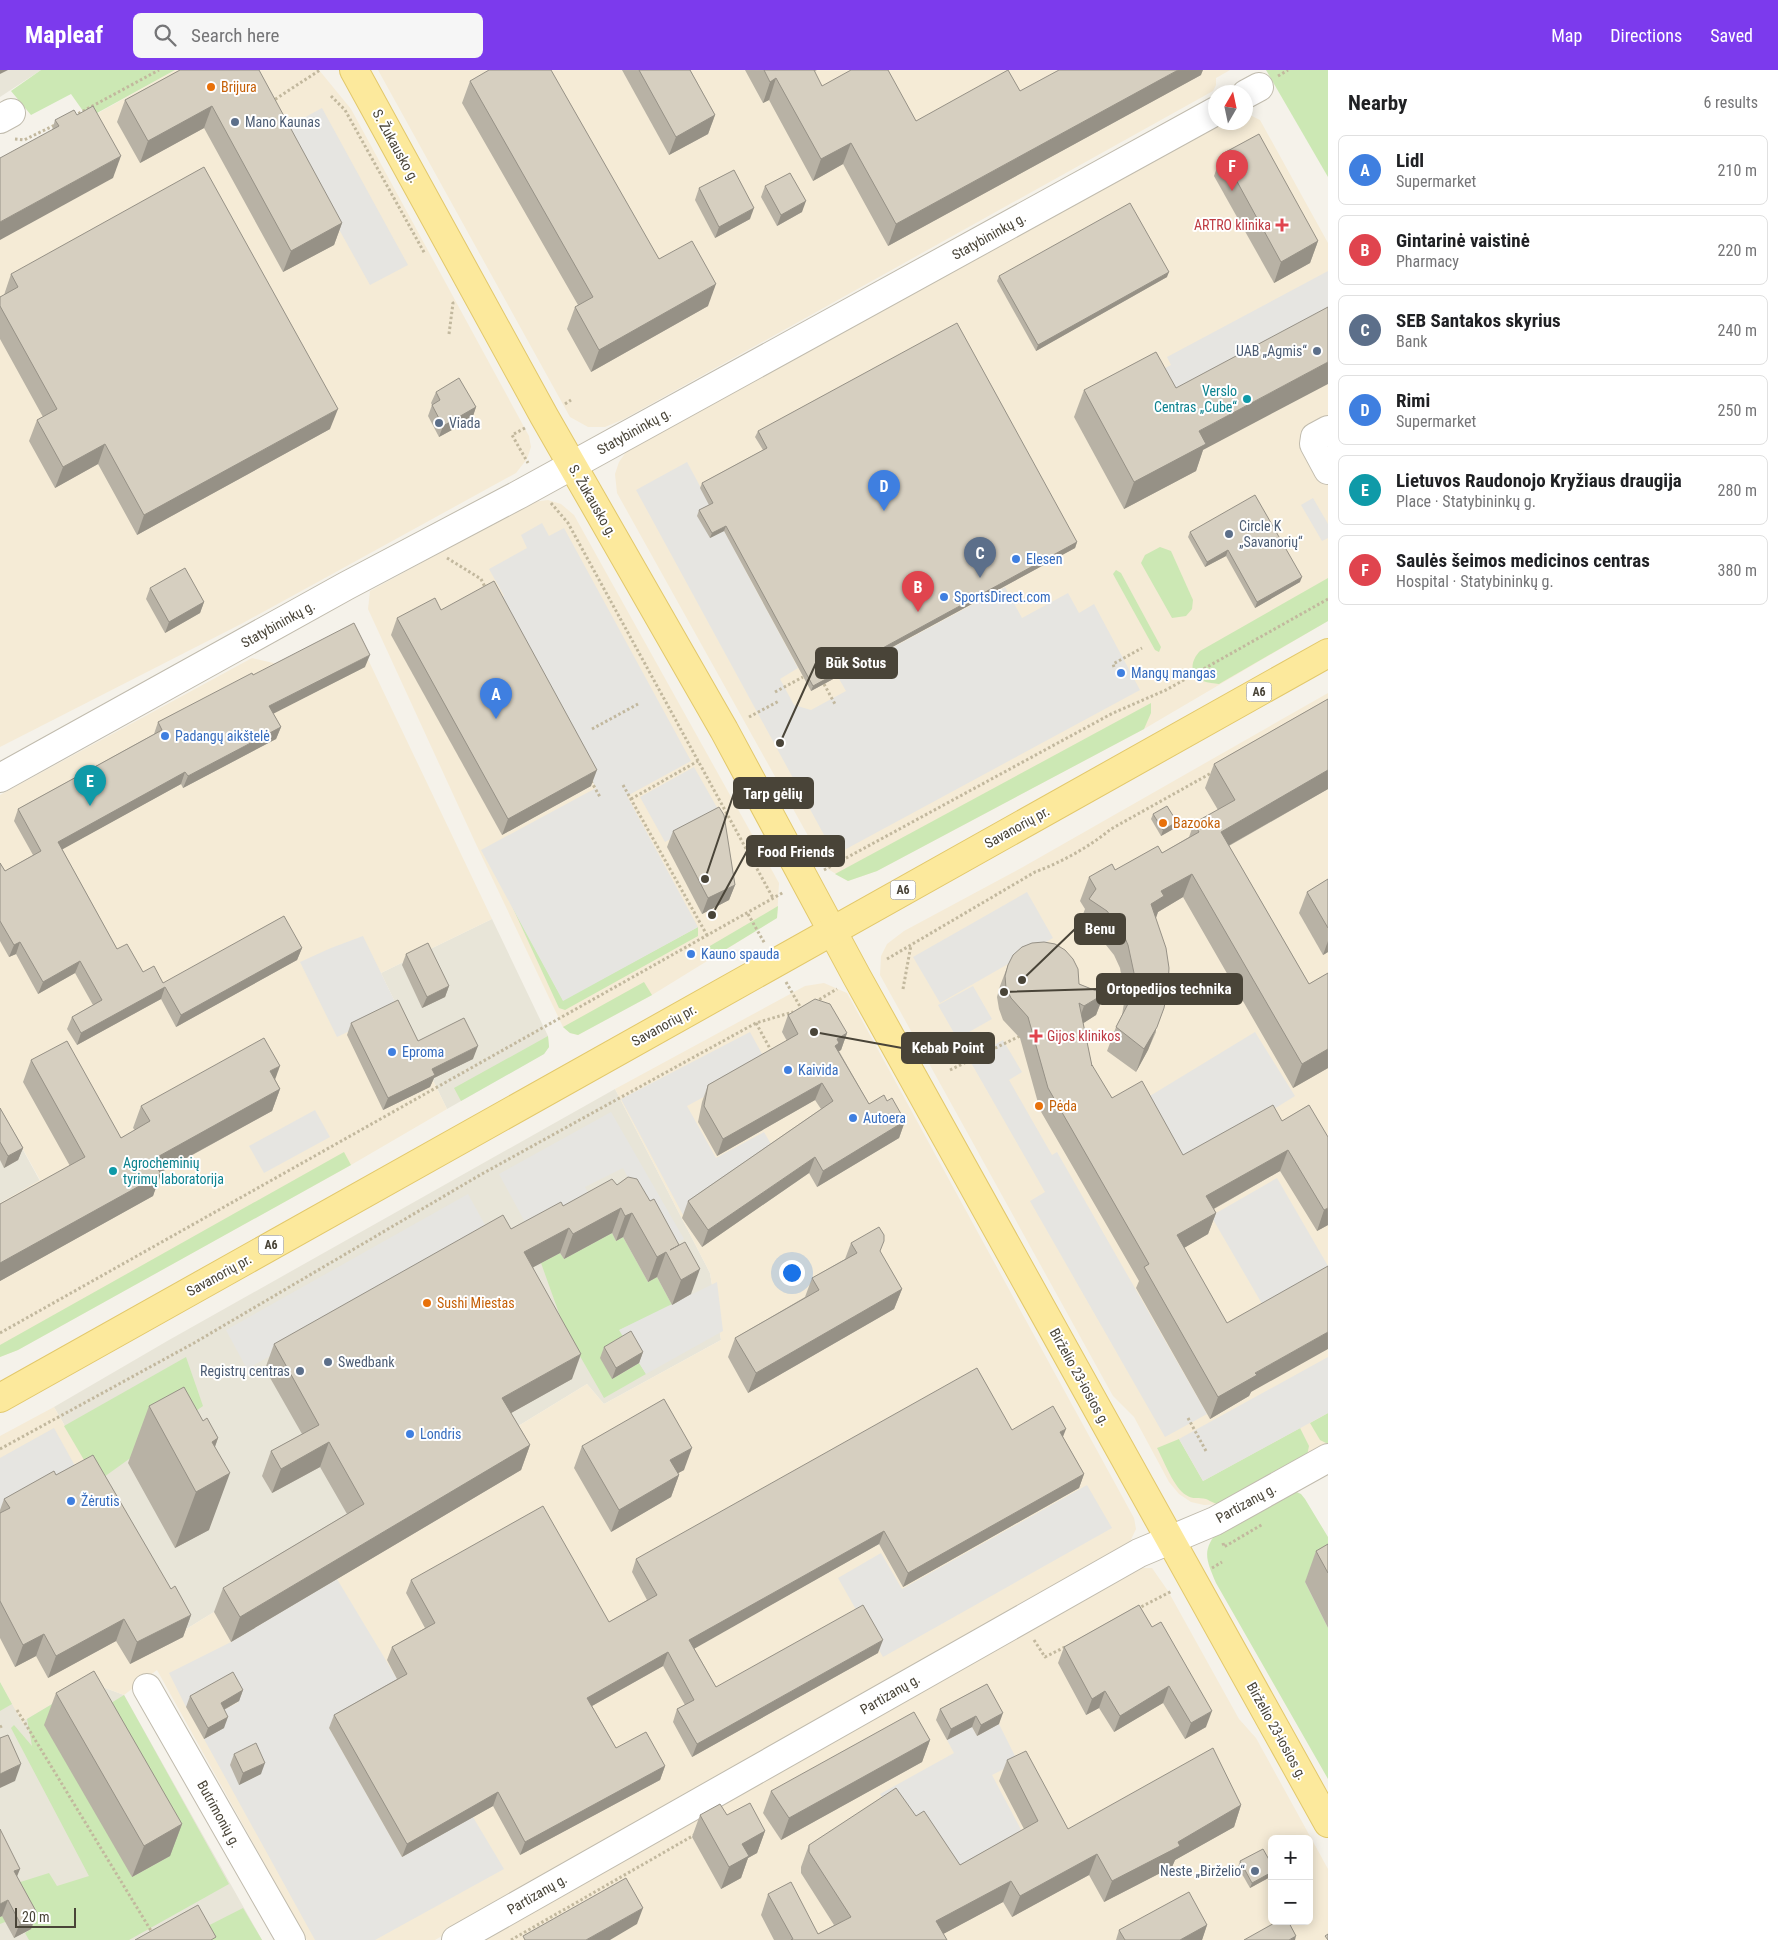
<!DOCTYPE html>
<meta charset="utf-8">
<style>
:root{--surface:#fff;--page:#f6f6f6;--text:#202124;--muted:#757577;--line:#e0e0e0;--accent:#7c3aed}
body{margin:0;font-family:"Roboto Condensed",sans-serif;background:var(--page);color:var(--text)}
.controls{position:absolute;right:15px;bottom:15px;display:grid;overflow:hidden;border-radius:8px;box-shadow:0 2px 12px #0003}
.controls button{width:45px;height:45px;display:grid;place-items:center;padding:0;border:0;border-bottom:1px solid var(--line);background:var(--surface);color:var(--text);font:25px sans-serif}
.compass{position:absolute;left:1208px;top:15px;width:45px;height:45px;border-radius:50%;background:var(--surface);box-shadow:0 2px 12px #0003;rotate:9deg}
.scale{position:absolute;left:15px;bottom:12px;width:61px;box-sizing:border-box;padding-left:5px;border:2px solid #494438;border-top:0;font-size:14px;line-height:18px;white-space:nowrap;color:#494438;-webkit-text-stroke:4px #fff;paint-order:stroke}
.you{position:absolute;left:791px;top:1202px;width:18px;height:18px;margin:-12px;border:4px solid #fff;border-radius:50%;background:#1a73e8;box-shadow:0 0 0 8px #1a73e833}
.badge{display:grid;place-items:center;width:32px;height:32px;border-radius:50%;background:var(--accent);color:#fff;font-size:16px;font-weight:700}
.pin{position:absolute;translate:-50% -41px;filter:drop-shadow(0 1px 2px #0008)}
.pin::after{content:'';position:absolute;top:26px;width:18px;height:15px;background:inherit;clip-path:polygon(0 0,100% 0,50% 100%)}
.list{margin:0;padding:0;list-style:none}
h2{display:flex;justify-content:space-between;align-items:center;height:65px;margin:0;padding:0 20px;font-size:21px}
h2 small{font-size:16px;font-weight:400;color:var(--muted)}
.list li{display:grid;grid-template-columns:32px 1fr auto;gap:15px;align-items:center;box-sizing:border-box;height:70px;margin:0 10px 10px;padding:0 10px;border:1px solid var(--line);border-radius:8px}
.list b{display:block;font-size:19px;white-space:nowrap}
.list p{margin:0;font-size:16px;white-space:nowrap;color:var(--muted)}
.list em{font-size:16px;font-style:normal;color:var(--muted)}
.icon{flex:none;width:28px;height:28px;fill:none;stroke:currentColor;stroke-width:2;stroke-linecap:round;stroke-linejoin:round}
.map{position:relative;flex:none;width:1328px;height:1870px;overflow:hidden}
header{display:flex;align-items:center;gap:30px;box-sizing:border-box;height:70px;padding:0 25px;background:var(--accent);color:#fff}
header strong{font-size:24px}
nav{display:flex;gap:28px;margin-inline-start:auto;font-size:18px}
.search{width:350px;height:45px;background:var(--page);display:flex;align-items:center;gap:12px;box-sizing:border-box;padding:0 18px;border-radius:8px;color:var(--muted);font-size:19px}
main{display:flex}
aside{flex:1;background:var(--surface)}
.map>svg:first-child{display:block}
</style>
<header>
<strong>Mapleaf</strong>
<div class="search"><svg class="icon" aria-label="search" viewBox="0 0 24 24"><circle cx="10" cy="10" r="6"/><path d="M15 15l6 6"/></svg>Search here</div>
<nav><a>Map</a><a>Directions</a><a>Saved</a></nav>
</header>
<main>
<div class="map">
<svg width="1328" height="1870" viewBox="0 0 1328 1870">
<rect width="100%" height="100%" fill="#f5f2ea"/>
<g fill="#e8e5d8">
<path d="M 0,0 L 41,0 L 0,27 Z"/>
<path d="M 492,849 L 548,966 L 549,977 L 544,984 L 447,1039 L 381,903 Z"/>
<path d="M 615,1019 L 710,1203 L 721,1270 L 604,1334 L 587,1314 L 183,1561 L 54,1337 L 169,1270 Z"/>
<path d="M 0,1038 L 40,1111 L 0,1133 Z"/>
<path d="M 0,1612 L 23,1653 L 24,1650 L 89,1612 L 124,1625 L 262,1870 L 0,1870 Z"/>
</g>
<g fill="#f5ebd6" fill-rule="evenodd">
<path d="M 175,0 L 319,0 L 351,39 L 529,366 L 531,377 L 527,389 L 516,403 L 243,553 L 0,677 L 0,98 Z"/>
<path d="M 378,0 L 1230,0 L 1216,8 L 1216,15 L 1213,21 L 624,349 L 605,357 L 588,357 L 570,347 Z"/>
<path d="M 1246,43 L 1260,50 L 1328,173 L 1328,551 L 1144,659 L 877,801 L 848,811 L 826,798 L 617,423 L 615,404 L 619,392 L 626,382 L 1221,53 L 1246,52 Z"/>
<path d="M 548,430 L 561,434 L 574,445 L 779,813 L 777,848 L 652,925 L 578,965 L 570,963 L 563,957 L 475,772 L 368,539 L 370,521 L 533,432 Z"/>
<path d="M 353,558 L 492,849 L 381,903 L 447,1039 L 351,1095 L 18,1280 L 0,1287 L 0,1133 L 40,1110 L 0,1038 L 0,725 L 252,588 L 282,595 Z"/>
<path d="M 1328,623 L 1328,1375 L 1220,1434 L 1204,1435 L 1191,1432 L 1179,1424 L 1169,1412 L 1134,1347 L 1113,1326 L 880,905 L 881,886 L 887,874 L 904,861 L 1023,797 Z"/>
<path d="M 824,913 L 847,923 L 1134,1448 L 1136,1459 L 1128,1476 L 435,1870 L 307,1870 L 157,1600 L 124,1625 L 89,1612 L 25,1650 L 23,1654 L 0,1612 L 0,1366 L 54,1337 L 183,1561 L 587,1314 L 604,1334 L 721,1270 L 710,1203 L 615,1019 L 805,916 Z"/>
<path d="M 1140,1498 L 1152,1498 L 1168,1521 L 1239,1649 L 1256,1668 L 1328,1799 L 1328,1870 L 479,1870 ZM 1272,1769 L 1309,1769 L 1309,1851 L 1272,1851 Z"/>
</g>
<g fill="#cce8b4">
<path d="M 41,0 L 175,0 L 88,48 L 71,24 L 31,45 L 11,21 Z"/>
<path d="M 1266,0 L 1328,0 L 1328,107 Z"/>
<path d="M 1160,477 L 1171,481 L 1193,530 L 1192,539 L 1186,546 L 1172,548 L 1141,493 L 1145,485 Z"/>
<path d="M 1116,500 L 1121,503 L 1161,577 L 1159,582 L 1155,580 L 1113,504 Z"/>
<path d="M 1328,508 L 1328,551 L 1219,614 C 1214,613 1208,613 1203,611 C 1188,605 1191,590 1200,581 Z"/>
<path d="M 1151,633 L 1151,643 L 1144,659 L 877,801 L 848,811 L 835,804 Z"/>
<path d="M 511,834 L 563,930 L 698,857 L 698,866 L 565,940 L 559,938 Z"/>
<path d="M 778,836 L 777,848 L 710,889 L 703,880 Z"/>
<path d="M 644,912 L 652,925 L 578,965 L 570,963 L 563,957 Z"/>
<path d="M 548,966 L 549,977 L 544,984 L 461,1031 L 454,1018 Z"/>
<path d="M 344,1082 L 351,1095 L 18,1280 L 0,1287 L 0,1275 Z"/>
<path d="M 612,1163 L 616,1171 L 623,1167 L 648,1212 L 657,1207 L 672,1235 L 620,1260 L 627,1272 L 612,1309 L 639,1293 L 646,1304 L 604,1328 L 565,1260 L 541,1193 L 560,1183 L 564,1189 Z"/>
<path d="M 186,1287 L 203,1336 L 97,1412 L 64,1356 Z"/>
<path d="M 1328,1343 L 1328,1373 L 1326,1373 L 1320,1370 L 1310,1353 Z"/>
<path d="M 1300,1358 L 1309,1376 L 1307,1386 L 1220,1434 C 1214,1434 1211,1431 1206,1429 C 1199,1427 1193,1430 1186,1425 C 1174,1418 1164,1391 1157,1378 L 1179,1369 L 1203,1411 Z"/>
<path d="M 1292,1420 L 1301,1424 L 1305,1429 L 1328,1467 L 1328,1500 L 1305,1512 L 1328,1558 L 1328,1709 L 1216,1513 C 1206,1489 1201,1480 1220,1459 Z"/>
<path d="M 0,1612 L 12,1634 L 0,1641 Z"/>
<path d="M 124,1625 L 229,1814 L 129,1870 L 29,1870 L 25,1863 L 31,1859 L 5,1852 L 0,1854 L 0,1822 L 14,1814 L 49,1803 L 57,1816 L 89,1806 L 11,1658 L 14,1655 L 32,1676 L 27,1649 L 64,1627 L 132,1807 L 170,1786 L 90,1646 Z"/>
<path d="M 243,1838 L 262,1870 L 188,1870 L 186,1867 Z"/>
</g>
<g fill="#e6e5e1">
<path d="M 322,38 L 408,195 L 370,215 L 311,109 L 274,64 Z"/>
<path d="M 1328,201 L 1328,277 L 1166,345 L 1146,308 L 1171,295 L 1167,287 Z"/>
<path d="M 687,392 L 798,598 L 780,609 L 794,635 L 811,640 L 846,621 L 838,607 L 1005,517 L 1022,548 L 1068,523 L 1079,543 L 1094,534 L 1140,620 L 835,785 L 636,420 Z"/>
<path d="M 1313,428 L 1328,454 L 1328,468 L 1322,471 L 1301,435 Z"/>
<path d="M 542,453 L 549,466 L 564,458 L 691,691 L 627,726 L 698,857 L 563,931 L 481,780 L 596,718 L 494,532 L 504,526 L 489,499 L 527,478 L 521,465 Z"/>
<path d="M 694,697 L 719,741 L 665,772 L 640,727 Z"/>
<path d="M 1027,822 L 1053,868 L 940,933 L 913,887 Z"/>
<path d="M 363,866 L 398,938 L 337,967 L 300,892 L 331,878 Z"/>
<path d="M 973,916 L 992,949 L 969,962 L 980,983 L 1003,970 L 1022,1002 L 1009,1010 L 1052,1085 L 1057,1082 L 1207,1344 L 1165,1367 L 1030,1131 L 1045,1122 L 938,935 Z"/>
<path d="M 750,962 L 767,993 L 687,1036 L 716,1088 L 764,1062 L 775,1081 L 683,1145 L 621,1029 Z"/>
<path d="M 1255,962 L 1295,1026 L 1180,1097 L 1140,1032 Z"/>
<path d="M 315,1040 L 330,1067 L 264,1103 L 249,1076 Z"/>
<path d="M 611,1042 L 684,1169 L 666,1178 L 623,1098 L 585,1117 L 593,1132 L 533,1167 L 499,1104 Z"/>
<path d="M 1277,1108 L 1328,1196 L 1265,1239 L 1211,1146 Z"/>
<path d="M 468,1124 L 490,1164 L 247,1299 L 226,1260 Z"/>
<path d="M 717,1212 L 723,1261 L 646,1304 L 619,1260 Z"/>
<path d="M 1328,1287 L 1328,1343 L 1203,1411 L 1179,1369 Z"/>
<path d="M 54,1358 L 79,1403 L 0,1447 L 0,1388 Z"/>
<path d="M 1087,1415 L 1112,1458 L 883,1587 L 838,1508 L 881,1483 L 902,1519 Z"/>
<path d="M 337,1509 L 402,1617 L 329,1658 L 402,1787 L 473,1747 L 504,1799 L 375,1870 L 315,1870 L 204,1669 L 224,1658 L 216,1644 L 239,1632 L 186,1637 L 169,1603 L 231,1572 Z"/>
<path d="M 999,1654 L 1018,1692 L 992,1705 L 1028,1773 L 952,1816 L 892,1744 L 880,1724 L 954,1683 L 947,1670 L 972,1657 L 977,1666 Z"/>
</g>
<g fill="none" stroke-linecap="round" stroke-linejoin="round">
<defs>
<g id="minor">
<path d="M 1246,24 L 1259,17"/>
<path d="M 0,49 L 11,43"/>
<path d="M 1328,360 L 1315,367 L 1314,374 L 1328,400"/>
<path d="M 0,708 L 346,516 L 520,424 L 1216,41"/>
<path d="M 147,1618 L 291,1870"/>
<path d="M 456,1870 L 1139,1483 L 1215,1451 L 1328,1388"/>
</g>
<g id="major">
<path d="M 354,0 L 544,346 L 724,660 L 857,907 L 1328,1753"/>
<path d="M 0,1328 L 1328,583"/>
</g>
</defs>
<use href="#minor" stroke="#c0bbad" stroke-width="30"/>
<use href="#major" stroke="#e2c86b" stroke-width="30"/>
<g stroke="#c2b89e" stroke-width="3" stroke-dasharray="2.5 2.5" stroke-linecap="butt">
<path d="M 1278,6 L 1288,0"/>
<path d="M 331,26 L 345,40 L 425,184"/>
<path d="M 271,32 L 320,0"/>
<path d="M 74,46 L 159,0"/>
<path d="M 15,69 L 24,70 L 57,54"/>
<path d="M 449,264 L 453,233 L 451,231"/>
<path d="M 565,334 L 571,330"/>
<path d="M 525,358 L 512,365 L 528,393"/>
<path d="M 551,433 L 568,453 L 773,828"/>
<path d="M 447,488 L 481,509 L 486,519"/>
<path d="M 1114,597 L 1113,594 L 1142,578"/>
<path d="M 824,614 L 836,636"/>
<path d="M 775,622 L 803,607"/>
<path d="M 749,647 L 779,631"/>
<path d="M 592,659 L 638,634"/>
<path d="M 591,711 L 600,727"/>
<path d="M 623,715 L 708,867"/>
<path d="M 631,729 L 698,691"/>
<path d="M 824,800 L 1113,643 L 1166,620 L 1328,529"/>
<path d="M 748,844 L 765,874"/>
<path d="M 887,889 L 1035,802 C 1062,792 1089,777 1111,759 L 1213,702"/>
<path d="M 786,912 L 802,940"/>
<path d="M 903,919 L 911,875"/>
<path d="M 815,932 L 837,919"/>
<path d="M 756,953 L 773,984"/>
<path d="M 950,1000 L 1020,966"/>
<path d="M 0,1263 L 784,822"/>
<path d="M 1188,1348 L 1206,1381"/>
<path d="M 0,1379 L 194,1273 L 480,1105 L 663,1004 L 756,953 L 793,942"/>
<path d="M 1223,1473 L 1224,1477 L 1263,1454"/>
<path d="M 1212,1498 L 1222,1492"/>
<path d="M 1137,1539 L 1172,1521"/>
<path d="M 1034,1570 L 1045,1587 L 1065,1577"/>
<path d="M 17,1640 L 153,1864"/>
<path d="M 0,1657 L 2,1656"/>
<path d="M 511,1870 L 696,1764"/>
</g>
<use href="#minor" stroke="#fff" stroke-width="28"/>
<use href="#major" stroke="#fce99c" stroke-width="28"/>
</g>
<g fill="#b8b2a5">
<path d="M 180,0 L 342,153 L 334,175 L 283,202 L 204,58 L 140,93 L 117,52 L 125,30 Z"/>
<path d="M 622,0 L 690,0 L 715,45 L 708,64 L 669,85 Z"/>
<path d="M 745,0 L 817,0 L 814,2 L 822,16 L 916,51 L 1020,21 L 1201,5 L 888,176 L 843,94 L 813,111 L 769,30 L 763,33 Z"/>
<path d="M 470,11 L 659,189 L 708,236 L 591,302 L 567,259 L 575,237 L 578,235 L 462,33 Z"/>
<path d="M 55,50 L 113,108 L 52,60 Z"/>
<path d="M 1222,84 L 1318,171 L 1310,193 L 1274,213 L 1214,106 Z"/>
<path d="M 765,116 L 802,142 L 777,156 L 761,127 Z"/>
<path d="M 699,118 L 750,149 L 715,168 L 695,130 Z"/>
<path d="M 11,204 L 330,359 L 137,465 L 98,394 L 55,418 L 29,371 L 37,350 L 43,347 L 0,269 L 0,227 L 4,225 Z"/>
<path d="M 999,206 L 1167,207 L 1036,281 L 997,211 Z"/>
<path d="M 1176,318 L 1203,380 L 1196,401 L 1124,439 L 1074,347 L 1084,320 Z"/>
<path d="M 436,322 L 476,337 L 472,349 L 439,367 L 428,346 L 432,335 L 431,333 Z"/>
<path d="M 758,361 L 1077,472 L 1075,478 L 811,621 L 724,461 L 710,468 L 697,446 L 699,440 L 709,435 L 700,418 L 702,413 L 763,380 L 755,367 Z"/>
<path d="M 1190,462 L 1300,512 L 1255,538 L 1226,486 L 1205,497 L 1188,467 Z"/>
<path d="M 150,518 L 204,532 L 200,543 L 165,563 L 146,529 Z"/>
<path d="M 441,540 L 591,716 L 502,765 L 391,565 L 397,548 Z"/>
<path d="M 365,597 L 273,643 L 281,657 L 276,669 L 183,718 L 181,714 L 62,779 L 117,879 L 143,902 L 163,913 L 302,878 L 297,890 L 176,957 L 161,929 L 77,975 L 67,959 L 72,947 L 93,935 L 75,903 L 38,924 L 16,884 L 9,887 L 0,871 L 0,793 L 5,801 L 33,785 L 14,751 L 18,739 L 154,664 L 158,652 L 253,605 Z"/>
<path d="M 1328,629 L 1328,719 L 1229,776 L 1309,914 L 1328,903 L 1328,998 L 1293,1018 L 1183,827 L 1158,842 L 1156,848 L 1156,962 L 1148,980 L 1136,1002 L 1107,981 L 1116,957 L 1122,945 L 1125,927 L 1120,898 L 1114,885 L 1098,865 L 1080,852 L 1085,839 L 1080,831 L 1089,807 L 1115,800 L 1162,783 L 1189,767 L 1194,753 L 1218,740 L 1205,718 L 1214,694 Z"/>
<path d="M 1153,744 L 1177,752 L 1175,758 L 1161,766 L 1151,749 Z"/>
<path d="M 673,761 L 735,815 L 729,830 L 702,844 L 667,777 Z"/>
<path d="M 1328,809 L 1328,882 L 1323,885 L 1299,843 L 1307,822 Z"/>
<path d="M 406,884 L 449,916 L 445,927 L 422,938 L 402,895 Z"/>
<path d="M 1008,895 L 1079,914 L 1104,924 L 1096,945 L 1083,953 L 1092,996 L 1112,1028 L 1183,1085 L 1282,1051 L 1309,1035 L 1328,1155 L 1317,1161 L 1280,1101 L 1214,1139 L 1216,1143 L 1208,1164 L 1184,1178 L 1251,1322 L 1249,1326 L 1210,1349 L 1136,1218 L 1139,1211 L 1040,1040 L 1020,968 L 1003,950 L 999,939 L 997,927 L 1000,916 Z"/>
<path d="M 788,945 L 847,963 L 841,980 L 839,981 L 869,1034 L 887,1031 L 905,1051 L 899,1068 L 817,1117 L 809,1103 L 702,1177 L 682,1148 L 688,1131 L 821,1039 L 815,1030 L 717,1086 L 698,1052 L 702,1032 L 708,1015 L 787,971 L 782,962 Z"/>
<path d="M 351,953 L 418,971 L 473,989 L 434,1008 L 430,1017 L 383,1040 L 347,965 Z"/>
<path d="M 31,990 L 121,1068 L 135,1060 L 133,1058 L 141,1036 L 275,1009 L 280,1019 L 272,1041 L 160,1103 L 153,1126 L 0,1211 L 0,1134 L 70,1096 L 23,1012 Z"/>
<path d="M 0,1038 L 23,1078 L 18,1090 L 4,1098 L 0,1090 Z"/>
<path d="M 628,1107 L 691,1224 L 672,1235 L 657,1207 L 648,1212 L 623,1167 L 616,1171 L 612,1163 L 564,1189 L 560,1183 L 533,1197 L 572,1309 L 511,1343 L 530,1375 L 521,1400 L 231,1572 L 214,1542 L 223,1518 L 347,1444 L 320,1397 L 272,1423 L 262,1406 L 271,1381 L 302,1364 L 265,1299 L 274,1274 L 511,1159 L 563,1136 L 617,1115 Z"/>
<path d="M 851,1173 L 880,1182 L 902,1219 L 894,1239 L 748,1323 L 728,1287 L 735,1268 L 805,1227 L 812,1208 L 845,1189 Z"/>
<path d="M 604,1277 L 643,1282 L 639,1293 L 612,1309 L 600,1288 Z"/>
<path d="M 149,1336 L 203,1351 L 218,1368 L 215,1377 L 209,1460 L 175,1478 L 128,1393 Z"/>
<path d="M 1012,1360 L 1063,1367 L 1084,1404 L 1079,1418 L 903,1517 L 879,1474 L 694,1578 L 716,1617 L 878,1583 L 692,1687 L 673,1652 L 677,1639 L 685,1635 L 663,1596 L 592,1636 L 616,1678 L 665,1696 L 660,1710 L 520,1785 L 493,1736 L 402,1787 L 329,1658 L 334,1645 L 397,1609 L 387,1590 L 392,1577 L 425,1558 L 406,1523 L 411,1510 L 609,1552 L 647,1530 L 632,1502 L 636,1489 Z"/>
<path d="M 582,1376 L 684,1400 L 678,1403 L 679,1405 L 671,1427 L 611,1462 L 574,1398 Z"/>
<path d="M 56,1405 L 171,1519 L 191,1545 L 183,1567 L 130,1594 L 116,1571 L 48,1608 L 36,1586 L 15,1597 L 0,1568 L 0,1440 L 4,1429 Z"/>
<path d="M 1328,1474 L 1328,1558 L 1305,1512 L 1316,1481 Z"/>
<path d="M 1139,1535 L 1206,1657 L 1185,1669 L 1163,1633 L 1114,1662 L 1099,1638 L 1086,1645 L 1058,1593 L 1064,1577 Z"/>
<path d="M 987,1614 L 999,1654 L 977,1666 L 972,1657 L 947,1670 L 936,1650 L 940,1639 Z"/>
<path d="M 243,1620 L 239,1631 L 224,1640 L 224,1658 L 204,1669 L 186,1637 L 190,1626 Z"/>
<path d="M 56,1623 L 182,1754 L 170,1786 L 132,1807 L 44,1655 Z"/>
<path d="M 930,1670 L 922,1692 L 781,1770 L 763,1743 L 771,1721 Z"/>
<path d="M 234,1684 L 261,1704 L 239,1715 L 230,1695 Z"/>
<path d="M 1007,1690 L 1068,1759 L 1241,1735 L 1234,1757 L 1175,1790 L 1172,1797 L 1104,1832 L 1089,1805 L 1012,1847 L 1003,1832 L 943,1864 L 947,1870 L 774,1870 L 761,1845 L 768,1824 L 818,1864 L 834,1855 L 801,1803 L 801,1797 L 809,1775 L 916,1746 L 960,1795 L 1024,1759 L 999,1711 Z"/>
<path d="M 700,1745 L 727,1745 L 765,1761 L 757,1783 L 748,1788 L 741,1808 L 721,1819 L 692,1767 Z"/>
<path d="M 1240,1791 L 1272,1795 L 1272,1806 L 1250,1818 L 1238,1797 Z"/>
<path d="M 17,1807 L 37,1843 L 31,1859 L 14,1868 L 2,1846 L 0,1847 Z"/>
<path d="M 1207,1855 L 1202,1870 L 1116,1870 L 1119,1860 Z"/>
</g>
<g fill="#969186">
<path d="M 0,0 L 8,0 L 0,4 Z"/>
<path d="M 1178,0 L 1203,0 L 1201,5 L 888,176 L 896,154 Z"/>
<path d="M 776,8 L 769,30 L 763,33 L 770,12 Z"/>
<path d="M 212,36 L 204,58 L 140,93 L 148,71 Z"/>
<path d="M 715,45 L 708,64 L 669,85 L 676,67 Z"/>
<path d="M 851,73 L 843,94 L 813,111 L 821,89 Z"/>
<path d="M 121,86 L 113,108 L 0,170 L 0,152 Z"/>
<path d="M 806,131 L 802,142 L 777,156 L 781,145 Z"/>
<path d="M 754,138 L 750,149 L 715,168 L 719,157 Z"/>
<path d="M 342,153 L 334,175 L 283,202 L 291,181 Z"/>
<path d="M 1318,171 L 1310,193 L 1274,213 L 1281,192 Z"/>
<path d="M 1169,202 L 1167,207 L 1036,281 L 1038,275 Z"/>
<path d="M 716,214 L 708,236 L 591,302 L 599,280 Z"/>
<path d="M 1328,292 L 1328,314 L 1203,380 L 1196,401 L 1124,439 L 1134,412 L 1199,361 Z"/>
<path d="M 476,337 L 472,349 L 439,367 L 443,356 Z"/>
<path d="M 338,339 L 330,359 L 137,465 L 144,445 Z"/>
<path d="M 105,374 L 98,394 L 55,418 L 63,397 Z"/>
<path d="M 726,456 L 724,461 L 710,468 L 712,463 Z"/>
<path d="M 1077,472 L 1075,478 L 811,621 L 813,616 Z"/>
<path d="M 1228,480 L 1226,486 L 1205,497 L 1207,492 Z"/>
<path d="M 1302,507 L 1300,512 L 1255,538 L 1257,532 Z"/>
<path d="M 204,532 L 200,543 L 165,563 L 169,552 Z"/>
<path d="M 370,585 L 365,597 L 265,648 L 269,636 Z"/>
<path d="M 281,657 L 276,669 L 183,718 L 188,706 Z"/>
<path d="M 597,700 L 591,716 L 502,765 L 508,749 Z"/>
<path d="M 1328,700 L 1328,719 L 1212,785 L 1221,762 Z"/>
<path d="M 185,702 L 181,714 L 54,784 L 58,772 Z"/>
<path d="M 1177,752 L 1175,758 L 1161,766 L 1163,760 Z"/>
<path d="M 1192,804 L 1183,827 L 1158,842 L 1155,850 L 1151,834 L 1161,821 Z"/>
<path d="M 735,815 L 729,830 L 702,844 L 708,828 Z"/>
<path d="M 1328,871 L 1328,882 L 1323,885 Z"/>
<path d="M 20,872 L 16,884 L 9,887 L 14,875 Z"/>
<path d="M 302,878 L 297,890 L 176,957 L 181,945 Z"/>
<path d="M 80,891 L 75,903 L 38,924 L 43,912 Z"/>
<path d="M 449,916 L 445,927 L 422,938 L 427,927 Z"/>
<path d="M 165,917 L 161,929 L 77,975 L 81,963 Z"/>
<path d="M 1104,924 L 1096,945 L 1076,958 L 1084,936 Z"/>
<path d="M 1164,938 L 1148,980 L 1136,1002 L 1144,979 Z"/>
<path d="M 847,963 L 841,980 L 836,983 L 829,992 L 837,969 Z"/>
<path d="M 478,976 L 473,989 L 434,1008 L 430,1017 L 383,1040 L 388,1028 L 432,999 Z"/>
<path d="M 1328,979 L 1328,998 L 1293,1018 L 1302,994 Z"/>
<path d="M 280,996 L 272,1018 L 270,1001 Z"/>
<path d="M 822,1013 L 815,1030 L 717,1086 L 723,1069 Z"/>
<path d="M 280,1019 L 272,1041 L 144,1111 L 152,1090 Z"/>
<path d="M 905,1051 L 899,1068 L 817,1117 L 823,1101 Z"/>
<path d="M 23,1078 L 18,1090 L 4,1098 L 8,1086 Z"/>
<path d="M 1288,1080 L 1280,1101 L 1199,1147 L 1206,1126 Z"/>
<path d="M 815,1087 L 809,1103 L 702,1177 L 708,1160 Z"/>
<path d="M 161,1104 L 153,1126 L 0,1211 L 0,1193 Z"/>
<path d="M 621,1138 L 612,1163 L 564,1189 L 573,1164 Z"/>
<path d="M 1328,1138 L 1328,1155 L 1317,1161 L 1324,1140 Z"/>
<path d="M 632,1143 L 623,1167 L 616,1171 L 625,1146 Z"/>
<path d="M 1216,1143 L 1208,1164 L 1170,1186 L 1177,1165 Z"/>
<path d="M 569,1158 L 560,1183 L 515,1207 L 524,1182 Z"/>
<path d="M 666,1182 L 657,1207 L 648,1212 L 657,1187 Z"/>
<path d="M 700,1199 L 691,1224 L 672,1235 L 681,1210 Z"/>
<path d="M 902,1219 L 894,1239 L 748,1323 L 756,1303 Z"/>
<path d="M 1328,1262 L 1328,1279 L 1251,1322 L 1249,1326 L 1210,1349 L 1218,1327 L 1255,1303 Z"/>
<path d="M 643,1282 L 639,1293 L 612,1309 L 616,1298 Z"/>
<path d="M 581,1284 L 572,1309 L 493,1353 L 502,1328 Z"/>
<path d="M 1066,1359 L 1061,1372 L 1060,1362 Z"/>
<path d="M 218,1368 L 199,1420 L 230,1403 L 209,1460 L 175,1478 L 196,1422 L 212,1372 Z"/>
<path d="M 329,1372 L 320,1397 L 272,1423 L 281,1399 Z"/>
<path d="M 530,1375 L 521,1400 L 231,1572 L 240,1547 Z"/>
<path d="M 692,1378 L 684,1400 L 662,1412 L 670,1390 Z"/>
<path d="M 1084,1404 L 1079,1418 L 903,1517 L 908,1503 Z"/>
<path d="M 679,1405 L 671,1427 L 611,1462 L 619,1440 Z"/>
<path d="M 884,1461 L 879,1474 L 685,1584 L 689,1570 Z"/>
<path d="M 191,1545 L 183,1567 L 130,1594 L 137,1572 Z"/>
<path d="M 124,1549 L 116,1571 L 48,1608 L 56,1586 Z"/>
<path d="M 44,1564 L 36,1586 L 15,1597 L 23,1575 Z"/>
<path d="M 883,1570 L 878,1583 L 692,1687 L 697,1674 Z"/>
<path d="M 668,1582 L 663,1596 L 583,1641 L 587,1628 Z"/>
<path d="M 1169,1616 L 1163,1633 L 1114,1662 L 1120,1646 Z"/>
<path d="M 243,1620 L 239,1631 L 216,1644 L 221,1633 Z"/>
<path d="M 1105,1621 L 1099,1638 L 1086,1645 L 1092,1629 Z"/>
<path d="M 1212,1641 L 1206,1657 L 1185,1669 L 1191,1653 Z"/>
<path d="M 1003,1643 L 999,1654 L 977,1666 L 981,1655 Z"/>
<path d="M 976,1646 L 972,1657 L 947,1670 L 951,1659 Z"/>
<path d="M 228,1647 L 224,1658 L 204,1669 L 208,1658 Z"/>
<path d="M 930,1670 L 922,1692 L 781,1770 L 789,1748 Z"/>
<path d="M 265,1693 L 261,1704 L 239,1715 L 243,1703 Z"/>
<path d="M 21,1694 L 15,1711 L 0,1718 L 0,1704 Z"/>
<path d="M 665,1696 L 660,1710 L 520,1785 L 525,1772 Z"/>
<path d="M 498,1722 L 493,1736 L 402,1787 L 407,1774 Z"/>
<path d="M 1241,1735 L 1234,1757 L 1175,1790 L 1172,1797 L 1104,1832 L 1112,1811 L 1178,1772 Z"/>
<path d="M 182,1754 L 170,1786 L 132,1807 L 144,1776 Z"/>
<path d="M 765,1761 L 757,1783 L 748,1788 L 741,1808 L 721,1819 L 729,1797 L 742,1774 Z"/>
<path d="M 1097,1784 L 1089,1805 L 1012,1847 L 1020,1826 Z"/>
<path d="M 20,1799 L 14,1814 L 14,1801 Z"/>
<path d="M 1272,1802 L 1272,1806 L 1250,1818 L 1252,1813 Z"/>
<path d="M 1011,1811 L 1003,1832 L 932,1870 L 936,1851 Z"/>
<path d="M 8,1830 L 2,1846 L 0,1847 L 0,1834 Z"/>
<path d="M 643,1838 L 637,1854 L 610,1870 L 586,1870 Z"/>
<path d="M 37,1843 L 31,1859 L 14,1868 L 20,1853 Z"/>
<path d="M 1207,1855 L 1202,1870 L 1180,1870 Z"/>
<path d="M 1296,1866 L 1295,1870 L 1289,1870 Z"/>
</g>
<g fill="#d6cfc0" stroke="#969186">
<path d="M 180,0 L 259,0 L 342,153 L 291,181 L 212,36 L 148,71 L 125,30 Z"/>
<path d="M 489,0 L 551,0 L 659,189 L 692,171 L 716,214 L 599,280 L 575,237 L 593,227 L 470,11 Z"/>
<path d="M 639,0 L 690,0 L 715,45 L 676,67 Z"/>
<path d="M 764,0 L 814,0 L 822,16 L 851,0 L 888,0 L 916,51 L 1008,0 L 1020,21 L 1059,0 L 1178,0 L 896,154 L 851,73 L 821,89 L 776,8 L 770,12 Z"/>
<path d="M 93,36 L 121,86 L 0,152 L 0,88 L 59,56 L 55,50 L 74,40 L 77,45 Z"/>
<path d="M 1259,64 L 1318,171 L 1281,192 L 1222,84 Z"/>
<path d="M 204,97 L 338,339 L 144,445 L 105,374 L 63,397 L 37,350 L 57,339 L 0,236 L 0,227 L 18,217 L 11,204 Z"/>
<path d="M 734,100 L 754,138 L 719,157 L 699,118 Z"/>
<path d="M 790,103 L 806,131 L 781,145 L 765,116 Z"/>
<path d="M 1130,133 L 1169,202 L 1038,275 L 999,206 Z"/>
<path d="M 1328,237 L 1328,292 L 1199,361 L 1206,374 L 1134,412 L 1084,320 L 1156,282 L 1176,318 Z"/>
<path d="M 957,253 L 1077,472 L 813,616 L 726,456 L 712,463 L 699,440 L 713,433 L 702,413 L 767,378 L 758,361 Z"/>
<path d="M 459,308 L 476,337 L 443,356 L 432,335 L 440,330 L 436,322 Z"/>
<path d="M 1255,425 L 1302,507 L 1257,532 L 1228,480 L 1207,492 L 1190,462 Z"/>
<path d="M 185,498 L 204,532 L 169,552 L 150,518 Z"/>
<path d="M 494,511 L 597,700 L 508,749 L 397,548 L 435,528 L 441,540 Z"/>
<path d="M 354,553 L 370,585 L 269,636 L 281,657 L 188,706 L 185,702 L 58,772 L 117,879 L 127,874 L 143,902 L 154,896 L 163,913 L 284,846 L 302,878 L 181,945 L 165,917 L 81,963 L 72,947 L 102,930 L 80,891 L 43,912 L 20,872 L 14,875 L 0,851 L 0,793 L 5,801 L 41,781 L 18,739 L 162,660 L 158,652 L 252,603 L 253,605 Z"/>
<path d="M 1328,629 L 1328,700 L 1221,762 L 1309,914 L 1328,903 L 1328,979 L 1302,994 L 1192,804 L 1161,821 L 1164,826 L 1151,834 L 1166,878 L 1169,898 L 1168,918 L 1164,938 L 1157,957 L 1144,979 L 1116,957 L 1129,932 L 1134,903 L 1128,875 L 1122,861 L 1107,841 L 1089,829 L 1096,819 L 1089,807 L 1112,794 L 1115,800 L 1158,776 L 1162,783 L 1199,762 L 1194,753 L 1235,730 L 1214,694 Z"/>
<path d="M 1167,736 L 1177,752 L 1163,760 L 1153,744 Z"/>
<path d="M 719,737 L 724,745 L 735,815 L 708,828 L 673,761 Z"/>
<path d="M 1328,809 L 1328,858 L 1307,822 Z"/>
<path d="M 1044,872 L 1055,874 L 1065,880 L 1073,889 L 1078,899 L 1079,914 L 1104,924 L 1084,936 L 1079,933 L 1092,996 L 1092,995 L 1112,1028 L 1142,1011 L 1183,1085 L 1273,1035 L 1282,1051 L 1309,1035 L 1328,1067 L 1328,1138 L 1324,1140 L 1288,1080 L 1206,1126 L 1216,1143 L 1177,1165 L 1227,1253 L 1328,1196 L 1328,1262 L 1255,1303 L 1257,1305 L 1218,1327 L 1144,1197 L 1149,1194 L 1048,1018 L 1028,947 L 1011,928 L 1006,918 L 1005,906 L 1008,895 L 1013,885 L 1022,877 L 1032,873 Z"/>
<path d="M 428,873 L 449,916 L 427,927 L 406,884 Z"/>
<path d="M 815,929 L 830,934 L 847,963 L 837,969 L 839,973 L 835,976 L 869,1034 L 884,1025 L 887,1031 L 892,1028 L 905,1051 L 823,1101 L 815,1087 L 708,1160 L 688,1131 L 833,1031 L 822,1013 L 723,1069 L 704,1036 L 708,1015 L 798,964 L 788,945 Z"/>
<path d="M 398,930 L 418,971 L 464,948 L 478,976 L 432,999 L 435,1005 L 388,1028 L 351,953 Z"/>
<path d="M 264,968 L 280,996 L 270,1001 L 280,1019 L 152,1090 L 161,1104 L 0,1193 L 0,1134 L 85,1087 L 31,990 L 67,971 L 121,1068 L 150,1051 L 141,1036 Z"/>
<path d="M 0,1038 L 23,1078 L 8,1086 L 0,1072 Z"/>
<path d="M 628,1107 L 637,1109 L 650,1131 L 654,1129 L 679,1175 L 670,1180 L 685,1172 L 700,1199 L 681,1210 L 666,1182 L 657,1187 L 632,1143 L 625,1146 L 621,1138 L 573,1164 L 569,1158 L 524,1182 L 581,1284 L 502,1328 L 530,1375 L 240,1547 L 223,1518 L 364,1434 L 329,1372 L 281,1399 L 271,1381 L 319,1355 L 274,1274 L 503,1145 L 511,1159 L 561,1132 L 563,1136 L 612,1109 L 617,1115 Z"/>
<path d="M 879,1157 L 884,1165 L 884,1171 L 880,1181 L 902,1219 L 756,1303 L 735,1268 L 819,1220 L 812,1208 L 857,1183 L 851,1173 Z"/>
<path d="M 631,1261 L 643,1282 L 616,1298 L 604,1277 Z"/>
<path d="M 977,1298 L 1012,1360 L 1053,1336 L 1066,1359 L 1060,1362 L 1084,1404 L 908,1503 L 884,1461 L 689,1570 L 716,1617 L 863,1535 L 883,1570 L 697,1674 L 677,1639 L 694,1630 L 668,1582 L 587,1628 L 616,1678 L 646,1662 L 665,1696 L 525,1772 L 498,1722 L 407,1774 L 334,1645 L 407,1604 L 392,1577 L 435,1553 L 411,1510 L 543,1436 L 609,1552 L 657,1525 L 636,1489 Z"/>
<path d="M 184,1317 L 203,1351 L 207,1348 L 218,1368 L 212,1372 L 230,1403 L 196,1422 L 149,1336 Z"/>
<path d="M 664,1329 L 692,1378 L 670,1390 L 679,1405 L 619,1440 L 582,1376 Z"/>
<path d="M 93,1385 L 171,1519 L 175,1516 L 191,1545 L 137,1572 L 124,1549 L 56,1586 L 44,1564 L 23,1575 L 0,1531 L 0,1443 L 10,1438 L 4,1429 L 54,1401 L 56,1405 Z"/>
<path d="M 1328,1474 L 1328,1503 L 1316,1481 Z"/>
<path d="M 1139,1535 L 1152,1557 L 1161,1552 L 1212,1641 L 1191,1653 L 1169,1616 L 1120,1646 L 1105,1621 L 1092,1629 L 1064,1577 Z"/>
<path d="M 94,1601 L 182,1754 L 144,1776 L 56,1623 Z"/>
<path d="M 233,1602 L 243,1620 L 221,1633 L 228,1647 L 208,1658 L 190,1626 Z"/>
<path d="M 987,1614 L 1003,1643 L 981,1655 L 976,1646 L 951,1659 L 940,1639 Z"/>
<path d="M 914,1642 L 930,1670 L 789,1748 L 771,1721 Z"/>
<path d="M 8,1665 L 21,1694 L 0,1704 L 0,1668 Z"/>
<path d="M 256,1673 L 265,1693 L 243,1703 L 234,1684 Z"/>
<path d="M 1213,1678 L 1241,1735 L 1178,1772 L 1180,1776 L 1112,1811 L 1097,1784 L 1020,1826 L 1011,1811 L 936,1851 L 947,1870 L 791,1870 L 793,1869 L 768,1824 L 791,1812 L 818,1864 L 851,1847 L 809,1782 L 809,1775 L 896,1718 L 916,1746 L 924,1741 L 960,1795 L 1038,1751 L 1007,1690 L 1026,1681 L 1068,1759 Z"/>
<path d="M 750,1733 L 765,1761 L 742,1774 L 749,1786 L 729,1797 L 700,1745 L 720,1734 L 727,1745 Z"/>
<path d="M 0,1759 L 20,1799 L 14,1801 L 37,1843 L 20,1853 L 8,1830 L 0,1834 Z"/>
<path d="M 1263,1779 L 1272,1795 L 1272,1802 L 1252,1813 L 1240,1791 Z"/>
<path d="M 626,1808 L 643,1838 L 586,1870 L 525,1870 L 523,1866 Z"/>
<path d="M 1189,1822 L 1207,1855 L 1180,1870 L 1125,1870 L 1119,1860 Z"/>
<path d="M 198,1835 L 216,1867 L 211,1870 L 135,1870 Z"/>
<path d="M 1278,1851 L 1288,1851 L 1296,1866 L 1289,1870 L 1244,1870 Z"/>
<path d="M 1328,1864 L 1328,1870 L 1325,1866 Z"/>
</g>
<g fill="#e8710a" stroke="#fff" stroke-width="2">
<circle cx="211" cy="17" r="5"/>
<circle cx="1163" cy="753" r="5"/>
<circle cx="1039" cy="1036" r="5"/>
<circle cx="427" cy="1233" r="5"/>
</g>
<g fill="#5c6f8a" stroke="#fff" stroke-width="2">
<circle cx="235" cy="52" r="5"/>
<circle cx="1317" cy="281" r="5"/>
<circle cx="439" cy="353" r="5"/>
<circle cx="1229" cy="464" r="5"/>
<circle cx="328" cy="1292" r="5"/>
<circle cx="300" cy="1301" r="5"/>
<circle cx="1255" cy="1801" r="5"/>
</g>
<g fill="#e0444e" stroke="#fff" stroke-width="2">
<path d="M1279.5 147.5h5v5h5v5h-5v5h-5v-5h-5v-5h5z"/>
<path d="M1033.5 958.5h5v5h5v5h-5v5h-5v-5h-5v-5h5z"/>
</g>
<g fill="#0f9aa8" stroke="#fff" stroke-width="2">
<circle cx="1247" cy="329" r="5"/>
<circle cx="113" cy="1101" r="5"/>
</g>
<g fill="#3f7fe0" stroke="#fff" stroke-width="2">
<circle cx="1016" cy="489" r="5"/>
<circle cx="944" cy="527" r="5"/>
<circle cx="1121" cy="603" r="5"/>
<circle cx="165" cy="666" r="5"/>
<circle cx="691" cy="884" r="5"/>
<circle cx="392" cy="982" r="5"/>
<circle cx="788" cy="1000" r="5"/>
<circle cx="853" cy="1048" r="5"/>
<circle cx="410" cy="1364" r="5"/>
<circle cx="71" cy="1431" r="5"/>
</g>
<g text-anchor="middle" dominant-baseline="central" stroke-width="4" stroke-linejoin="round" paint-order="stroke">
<g fill="#fff" stroke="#807c74" stroke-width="1">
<rect x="1246.5" y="612.5" width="25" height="19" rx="4"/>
<rect x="890.5" y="810.5" width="25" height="19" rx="4"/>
<rect x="258.5" y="1165.5" width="25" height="19" rx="4"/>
</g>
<g font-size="12" font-weight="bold" fill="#494438">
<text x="1259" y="622">A6</text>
<text x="903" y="820">A6</text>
<text x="271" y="1175">A6</text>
</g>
<g font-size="14" fill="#c56008" stroke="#fff" text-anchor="start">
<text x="221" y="17">Brijura</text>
<text x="1173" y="753">Bazooka</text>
<text x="1049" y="1036">Pėda</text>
<text x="437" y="1233">Sushi Miestas</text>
</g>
<g font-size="14" fill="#4e5e75" stroke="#fff" text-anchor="start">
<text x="245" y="52">Mano Kaunas</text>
<text x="1307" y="281" text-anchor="end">UAB „Agmis“</text>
<text x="449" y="353">Viada</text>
<text x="1239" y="456">Circle K<tspan x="1239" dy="16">„Savanorių“</tspan></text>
<text x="338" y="1292">Swedbank</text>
<text x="290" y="1301" text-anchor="end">Registrų centras</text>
<text x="1245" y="1801" text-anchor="end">Neste „Birželio“</text>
</g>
<g font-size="14" fill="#494438" stroke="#fff">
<text transform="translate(396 76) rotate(61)">S. Žukausko g.</text>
<text transform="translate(989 166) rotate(-29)">Statybininkų g.</text>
<text transform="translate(634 361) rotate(-29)">Statybininkų g.</text>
<text transform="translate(593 431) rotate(60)">S. Žukausko g.</text>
<text transform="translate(278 554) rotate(-29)">Statybininkų g.</text>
<text transform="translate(1017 757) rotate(-29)">Savanorių pr.</text>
<text transform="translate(664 955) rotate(-29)">Savanorių pr.</text>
<text transform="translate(219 1205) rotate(-29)">Savanorių pr.</text>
<text transform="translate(1080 1307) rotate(61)">Birželio 23-iosios g.</text>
<text transform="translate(1246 1433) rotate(-29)">Partizanų g.</text>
<text transform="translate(890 1624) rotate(-30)">Partizanų g.</text>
<text transform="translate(1277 1661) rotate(61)">Birželio 23-iosios g.</text>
<text transform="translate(219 1744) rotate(61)">Butrimonių g.</text>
<text transform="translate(537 1824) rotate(-30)">Partizanų g.</text>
</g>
<g font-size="14" fill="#be3a42" stroke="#fff" text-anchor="end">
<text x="1271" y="155">ARTRO klinika</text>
<text x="1047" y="966" text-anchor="start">Gijos klinikos</text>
</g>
<g font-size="14" fill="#0d838f" stroke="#fff" text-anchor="end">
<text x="1237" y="321">Verslo<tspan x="1237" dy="16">Centras „Cube“</tspan></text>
<text x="123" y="1093" text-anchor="start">Agrocheminių<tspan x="123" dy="16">tyrimų laboratorija</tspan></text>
</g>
<g font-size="14" fill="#366cbe" stroke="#fff" text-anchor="start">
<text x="1026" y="489">Elesen</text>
<text x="954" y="527">SportsDirect.com</text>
<text x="1131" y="603">Mangų mangas</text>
<text x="175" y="666">Padangų aikštelė</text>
<text x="701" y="884">Kauno spauda</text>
<text x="402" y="982">Eproma</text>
<text x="798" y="1000">Kaivida</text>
<text x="863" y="1048">Autoera</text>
<text x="420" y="1364">Londris</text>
<text x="81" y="1431">Žėrutis</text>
</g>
</g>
<path fill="none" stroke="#494438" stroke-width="2" d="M780 673L816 593M705 809L734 723M712 845L747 781M1022 910L1075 859M1004 922L1097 919M814 962L902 978"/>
<g fill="#494438" stroke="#fff" stroke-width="2">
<circle cx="780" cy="673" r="5"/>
<circle cx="705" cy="809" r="5"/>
<circle cx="712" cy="845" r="5"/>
<circle cx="1022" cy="910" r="5"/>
<circle cx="1004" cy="922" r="5"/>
<circle cx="814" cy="962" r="5"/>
</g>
<g fill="#494438" stroke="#494438" stroke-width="2">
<rect x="816" y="578" width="81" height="30" rx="5"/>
<rect x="734" y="708" width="79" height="30" rx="5"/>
<rect x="747" y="766" width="97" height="30" rx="5"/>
<rect x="1075" y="844" width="50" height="30" rx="5"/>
<rect x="1097" y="904" width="145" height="30" rx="5"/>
<rect x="902" y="963" width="92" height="30" rx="5"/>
</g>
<g font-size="15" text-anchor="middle" font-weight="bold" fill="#fff">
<text x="856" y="598">Būk Sotus</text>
<text x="773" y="729">Tarp gėlių</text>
<text x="796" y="787">Food Friends</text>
<text x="1100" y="864">Benu</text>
<text x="1169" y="924">Ortopedijos technika</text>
<text x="948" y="983">Kebab Point</text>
</g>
</svg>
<div class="controls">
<button>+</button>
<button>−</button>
</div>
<svg class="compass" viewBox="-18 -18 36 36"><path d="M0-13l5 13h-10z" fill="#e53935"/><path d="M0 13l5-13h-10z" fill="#757577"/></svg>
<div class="scale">20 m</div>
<div class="you"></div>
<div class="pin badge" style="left:496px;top:649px;background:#3f7fe0">A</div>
<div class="pin badge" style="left:918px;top:542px;background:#e0444e">B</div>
<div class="pin badge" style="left:980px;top:508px;background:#5c6f8a">C</div>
<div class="pin badge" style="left:884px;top:441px;background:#3f7fe0">D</div>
<div class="pin badge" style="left:90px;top:736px;background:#0f9aa8">E</div>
<div class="pin badge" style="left:1232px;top:121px;background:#e0444e">F</div>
</div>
<aside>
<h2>Nearby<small>6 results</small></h2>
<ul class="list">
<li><span class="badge" style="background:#3f7fe0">A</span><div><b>Lidl</b><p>Supermarket</p></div><em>210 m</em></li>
<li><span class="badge" style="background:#e0444e">B</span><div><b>Gintarinė vaistinė</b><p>Pharmacy</p></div><em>220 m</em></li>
<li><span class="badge" style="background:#5c6f8a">C</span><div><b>SEB Santakos skyrius</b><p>Bank</p></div><em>240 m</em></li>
<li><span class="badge" style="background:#3f7fe0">D</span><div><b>Rimi</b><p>Supermarket</p></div><em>250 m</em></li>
<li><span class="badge" style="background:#0f9aa8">E</span><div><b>Lietuvos Raudonojo Kryžiaus draugija</b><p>Place · Statybininkų g.</p></div><em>280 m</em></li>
<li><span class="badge" style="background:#e0444e">F</span><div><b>Saulės šeimos medicinos centras</b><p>Hospital · Statybininkų g.</p></div><em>380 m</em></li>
</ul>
</aside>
</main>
